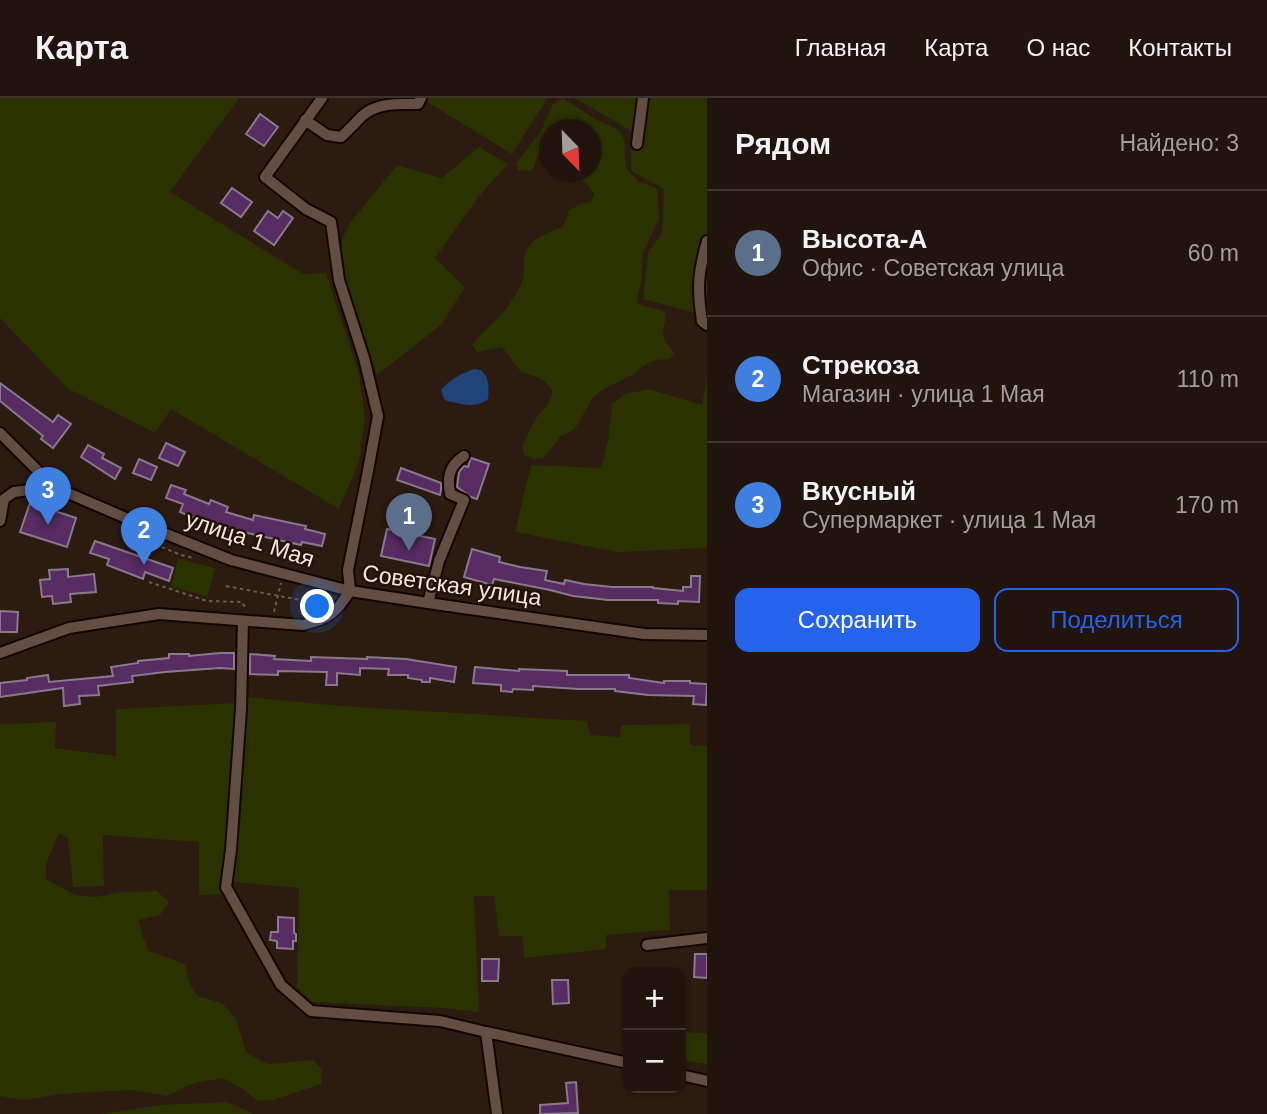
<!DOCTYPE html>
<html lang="ru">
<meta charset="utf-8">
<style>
:root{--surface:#21140c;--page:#2d211a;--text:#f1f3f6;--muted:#a29e9d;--line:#3e332d;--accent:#2563eb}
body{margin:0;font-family:Arial,sans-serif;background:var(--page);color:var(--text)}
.controls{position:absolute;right:21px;bottom:21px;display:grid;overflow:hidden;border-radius:14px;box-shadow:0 2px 5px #0004}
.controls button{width:63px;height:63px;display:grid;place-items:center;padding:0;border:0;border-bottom:2px solid var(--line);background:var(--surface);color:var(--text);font:35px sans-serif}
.compass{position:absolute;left:539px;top:21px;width:63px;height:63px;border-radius:50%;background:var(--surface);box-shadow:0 2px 5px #0004;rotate:157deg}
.you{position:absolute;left:318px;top:509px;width:24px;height:24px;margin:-18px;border:5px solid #fff;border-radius:50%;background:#1a73e8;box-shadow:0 0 0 10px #1a73e833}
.badge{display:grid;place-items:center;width:46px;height:46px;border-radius:50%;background:var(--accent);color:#fff;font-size:23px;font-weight:700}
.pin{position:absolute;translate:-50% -58px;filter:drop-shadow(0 2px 4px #0008)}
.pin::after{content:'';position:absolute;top:37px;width:24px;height:21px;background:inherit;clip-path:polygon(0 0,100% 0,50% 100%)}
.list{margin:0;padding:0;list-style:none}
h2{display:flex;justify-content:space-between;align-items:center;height:91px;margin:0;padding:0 28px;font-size:30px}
h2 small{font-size:23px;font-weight:400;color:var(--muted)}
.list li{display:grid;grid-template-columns:46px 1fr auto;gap:21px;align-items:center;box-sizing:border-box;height:126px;padding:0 28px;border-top:2px solid var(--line)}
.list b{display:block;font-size:26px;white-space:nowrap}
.list p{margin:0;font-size:23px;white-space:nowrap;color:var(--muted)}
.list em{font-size:23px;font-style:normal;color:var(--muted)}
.actions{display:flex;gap:14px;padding:21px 28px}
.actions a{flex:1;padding:16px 0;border:2px solid var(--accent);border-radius:14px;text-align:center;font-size:24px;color:var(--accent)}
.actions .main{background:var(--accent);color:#fff}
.map{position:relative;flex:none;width:707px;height:1016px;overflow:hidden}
header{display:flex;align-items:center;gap:42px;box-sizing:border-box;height:98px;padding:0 35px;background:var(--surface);border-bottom:2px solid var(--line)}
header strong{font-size:33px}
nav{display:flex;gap:38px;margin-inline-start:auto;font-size:24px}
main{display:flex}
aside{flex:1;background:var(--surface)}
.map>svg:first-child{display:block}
</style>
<header>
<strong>Карта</strong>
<nav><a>Главная</a><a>Карта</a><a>О нас</a><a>Контакты</a></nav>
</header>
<main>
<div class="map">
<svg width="707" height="1016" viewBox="0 0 707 1016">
<rect width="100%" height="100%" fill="#2c1b10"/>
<g fill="#2a3200">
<path d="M 0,0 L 239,0 L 170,94 L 303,176 L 326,175 L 359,276 L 365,319 L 359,364 L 339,411 L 171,311 L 155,335 L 67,290 L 0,220 Z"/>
<path d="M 421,0 L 548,0 L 512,56 Z"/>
<path d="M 563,0 L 595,21 L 619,32 L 624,41 L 626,70 L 638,83 L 657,90 L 659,121 L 643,154 L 641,186 L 638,196 L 637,206 L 665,213 C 668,223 660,232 665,242 C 667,247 672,250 674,256 L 669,261 L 656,262 L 646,266 L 634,276 L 602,292 L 592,301 L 575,331 L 561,338 L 544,360 L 534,361 L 524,357 L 522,347 C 528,339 530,329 535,322 C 544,309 548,310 553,293 L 542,281 L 521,274 L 502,249 L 477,254 L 472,247 C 483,232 498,223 509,207 C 513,201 520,190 522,183 C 525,177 523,169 524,162 C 526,141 546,136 563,129 L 569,112 L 583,105 L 590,104 L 594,97 C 589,82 576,81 563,74 L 592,74 L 592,32 L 550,32 L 549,45 L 541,51 L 532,73 L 518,72 L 516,65 L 540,35 L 553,6 Z"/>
<path d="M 575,0 L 707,0 L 707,218 L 643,201 L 648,155 L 662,135 L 664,91 L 631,73 L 631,33 Z"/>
<path d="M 479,49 L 508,66 L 479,98 L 435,160 L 465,189 L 441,227 L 377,277 L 341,169 L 342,141 L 350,125 L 397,67 L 442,80 Z"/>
<path d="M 707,278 L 707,450 L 617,454 L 515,434 L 531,367 L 601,370 L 608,342 L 612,306 L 625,296 L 649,291 L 702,307 Z"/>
<path d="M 178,461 L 215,470 L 208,498 L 171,489 Z"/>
<path d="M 247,599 L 342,608 L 587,623 L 590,637 L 620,639 L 621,627 L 690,626 L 690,647 L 707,648 L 707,792 L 669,792 L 670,832 L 606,837 L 606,851 L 524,860 L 522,838 L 499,838 L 494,798 L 474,798 L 479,914 L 443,910 L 312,904 L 297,890 L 299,790 L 233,784 Z"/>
<path d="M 237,605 L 229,719 L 221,796 L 199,797 L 199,744 L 103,737 L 104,788 L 73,789 L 68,740 L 59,735 L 46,766 L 46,781 L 75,797 L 96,799 L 122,794 L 157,793 L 169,804 L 160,817 L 139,822 L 142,837 L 149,853 L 185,866 L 190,886 L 197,898 L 222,905 L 236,921 L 246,954 L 261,963 L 269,966 L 313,962 L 322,972 L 321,986 L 273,1002 L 258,1003 L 241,990 L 223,980 L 194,985 L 168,998 L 132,992 L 59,996 L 24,1002 L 0,998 L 0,626 L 56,624 L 55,650 L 116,658 L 116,611 Z"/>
<path d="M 681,934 L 707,935 L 707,966 L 681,962 Z"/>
<path d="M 228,1004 L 253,1016 L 101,1016 L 161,1007 Z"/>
</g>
<path fill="#1f4479" d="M 474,271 L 481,272 C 490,281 489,290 488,301 C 476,311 461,306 447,303 L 444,301 L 441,292 C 449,282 462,275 474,271 Z"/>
<g fill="#562c62" stroke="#88798c" stroke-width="2">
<path d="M 260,16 L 278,29 L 264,48 L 246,36 Z"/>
<path d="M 232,90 L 252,104 L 241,119 L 221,105 Z"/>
<path d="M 268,113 L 278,120 L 283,113 L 293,120 L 274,147 L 254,133 Z"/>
<path d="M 0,285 L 53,324 L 58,317 L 71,326 L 53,350 L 41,341 L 43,338 L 0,303 Z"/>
<path d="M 166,345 L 185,354 L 178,368 L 159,360 Z"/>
<path d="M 88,347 L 104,356 L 102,360 L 121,370 L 115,381 L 81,359 Z"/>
<path d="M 471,360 L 489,366 L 477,401 L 471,399 L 457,389 L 459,374 L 464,368 L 468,369 Z"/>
<path d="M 139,361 L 157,369 L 151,382 L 133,375 Z"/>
<path d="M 401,370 L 441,385 L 441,392 L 440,397 L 397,382 Z"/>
<path d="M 171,387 L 186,392 L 184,396 L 209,406 L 211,402 L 228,409 L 226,414 L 253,422 L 254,417 L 296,426 L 306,428 L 305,431 L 325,436 L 322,448 L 302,444 L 301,447 L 243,434 L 243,436 L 229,433 L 198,419 L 197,421 L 180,414 L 183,406 L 166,400 Z"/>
<path d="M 30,405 L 76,420 L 67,449 L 20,434 Z"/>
<path d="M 387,431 L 435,441 L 429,468 L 381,458 Z"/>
<path d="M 95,443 L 173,470 L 169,483 L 145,474 L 143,481 L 107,467 L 109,461 L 90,455 Z"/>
<path d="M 472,451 L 500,459 L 499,464 L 520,469 L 547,473 L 545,482 L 564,486 L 565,482 L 584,486 L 612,489 L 653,489 L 653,490 L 683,493 L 683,489 L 691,489 L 691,478 L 700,478 L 699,504 L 678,503 L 678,506 L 658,505 L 658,502 L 608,502 L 573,498 L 550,492 L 494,481 L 492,487 L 464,479 Z"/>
<path d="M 68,471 L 68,479 L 94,476 L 96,494 L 70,496 L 71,504 L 53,506 L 52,498 L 42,499 L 40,482 L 50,481 L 49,472 Z"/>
<path d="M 0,513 L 18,514 L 17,534 L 0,534 Z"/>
<path d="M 220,555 L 234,555 L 234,571 L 220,570 L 165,574 L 132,578 L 133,584 L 98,588 L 99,597 L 79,598 L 80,606 L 64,608 L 63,590 L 0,599 L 0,585 L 27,582 L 27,580 L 48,577 L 49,584 L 113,578 L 111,569 L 138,565 L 138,563 L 169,560 L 169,556 L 189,556 L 189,558 Z"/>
<path d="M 250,556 L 275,558 L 274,561 L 311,563 L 311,559 L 367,561 L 367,559 L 406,561 L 456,569 L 454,584 L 430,580 L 430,584 L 422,584 L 422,582 L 408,580 L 408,577 L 388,577 L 389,571 L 360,570 L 360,577 L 337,575 L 337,587 L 326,587 L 327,574 L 278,573 L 278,577 L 250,576 Z"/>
<path d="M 475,569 L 519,573 L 519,571 L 567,573 L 567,577 L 629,577 L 629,580 L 664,585 L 664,583 L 690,583 L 690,585 L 707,586 L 706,607 L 693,606 L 694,598 L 648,597 L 615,593 L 615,591 L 578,591 L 533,588 L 533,592 L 513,591 L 512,594 L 501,593 L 501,587 L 473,585 Z"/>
<path d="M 278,819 L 294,820 L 294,835 L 296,836 L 296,843 L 293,843 L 293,851 L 277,850 L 277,843 L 270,842 L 271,834 L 278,834 Z"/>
<path d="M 695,856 L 707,856 L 707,880 L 694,879 Z"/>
<path d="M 482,861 L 499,861 L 498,883 L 482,883 Z"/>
<path d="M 552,882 L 568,882 L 569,905 L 553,906 Z"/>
<path d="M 576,984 L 578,1015 L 540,1016 L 540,1007 L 568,1005 L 566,985 Z"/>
</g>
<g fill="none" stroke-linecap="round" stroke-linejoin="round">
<defs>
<g id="minor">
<path d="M 322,0 L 265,79 L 306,111 L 331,124 L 339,182 L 364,260 L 378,318 L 367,378 L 348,472 L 350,493"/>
<path d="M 305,22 L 327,37 L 341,39 C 349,32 355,25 362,18 C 378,4 399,6 418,6 L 421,0"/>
<path d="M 637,46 L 643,0"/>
<path d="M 707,143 C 698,175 697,191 702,223 L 707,227"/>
<path d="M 0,335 L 54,389 L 126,420 L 231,462 L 350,493 L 428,505 L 644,536 L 707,537"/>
<path d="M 0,423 L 4,401 L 14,394 L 54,389"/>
<path d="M 428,505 L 439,463 L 464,402 L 450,396 C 447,379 449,368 464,358"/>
<path d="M 243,523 L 241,611 L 231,752 L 226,789 L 281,887 L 311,913 L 440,923 L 486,934 L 497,1016"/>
<path d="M 0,555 L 69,530 L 159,516 L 303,527 C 329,521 336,515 350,493"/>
<path d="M 647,847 L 707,840"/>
<path d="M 486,934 L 628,965"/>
<path d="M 681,977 L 707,983"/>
</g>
</defs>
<use href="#minor" stroke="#130500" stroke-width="14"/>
<g stroke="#6a5b51" stroke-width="2" stroke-dasharray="3.5 3.5" stroke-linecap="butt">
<path d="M 123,433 L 181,457 L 194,460"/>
<path d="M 149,484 L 207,503 L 242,504 L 246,511"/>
<path d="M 226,488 L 311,504"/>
<path d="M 274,514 L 281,485"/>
<path d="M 307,515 L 314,494"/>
</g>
<use href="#minor" stroke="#624e42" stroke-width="10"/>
</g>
<g text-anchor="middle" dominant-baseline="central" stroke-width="5" stroke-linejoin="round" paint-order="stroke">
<g font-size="23" fill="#f3e7e0" stroke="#221207">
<text transform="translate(250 441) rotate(18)">улица 1 Мая</text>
<text transform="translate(452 487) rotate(8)">Советская улица</text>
</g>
</g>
</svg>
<div class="controls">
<button>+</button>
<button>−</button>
</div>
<svg class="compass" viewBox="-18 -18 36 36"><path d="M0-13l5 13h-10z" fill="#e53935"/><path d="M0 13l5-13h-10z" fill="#a29e9d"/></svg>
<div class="you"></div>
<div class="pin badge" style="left:409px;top:453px;background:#5c6f8a">1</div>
<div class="pin badge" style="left:144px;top:467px;background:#3f7fe0">2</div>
<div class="pin badge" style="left:48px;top:427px;background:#3f7fe0">3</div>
</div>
<aside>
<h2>Рядом<small>Найдено: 3</small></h2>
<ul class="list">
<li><span class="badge" style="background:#5c6f8a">1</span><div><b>Высота-А</b><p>Офис · Советская улица</p></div><em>60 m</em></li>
<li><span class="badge" style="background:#3f7fe0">2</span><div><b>Стрекоза</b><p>Магазин · улица 1 Мая</p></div><em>110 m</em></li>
<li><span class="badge" style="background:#3f7fe0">3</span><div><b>Вкусный</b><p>Супермаркет · улица 1 Мая</p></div><em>170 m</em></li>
</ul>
<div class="actions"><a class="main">Сохранить</a><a>Поделиться</a></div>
</aside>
</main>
